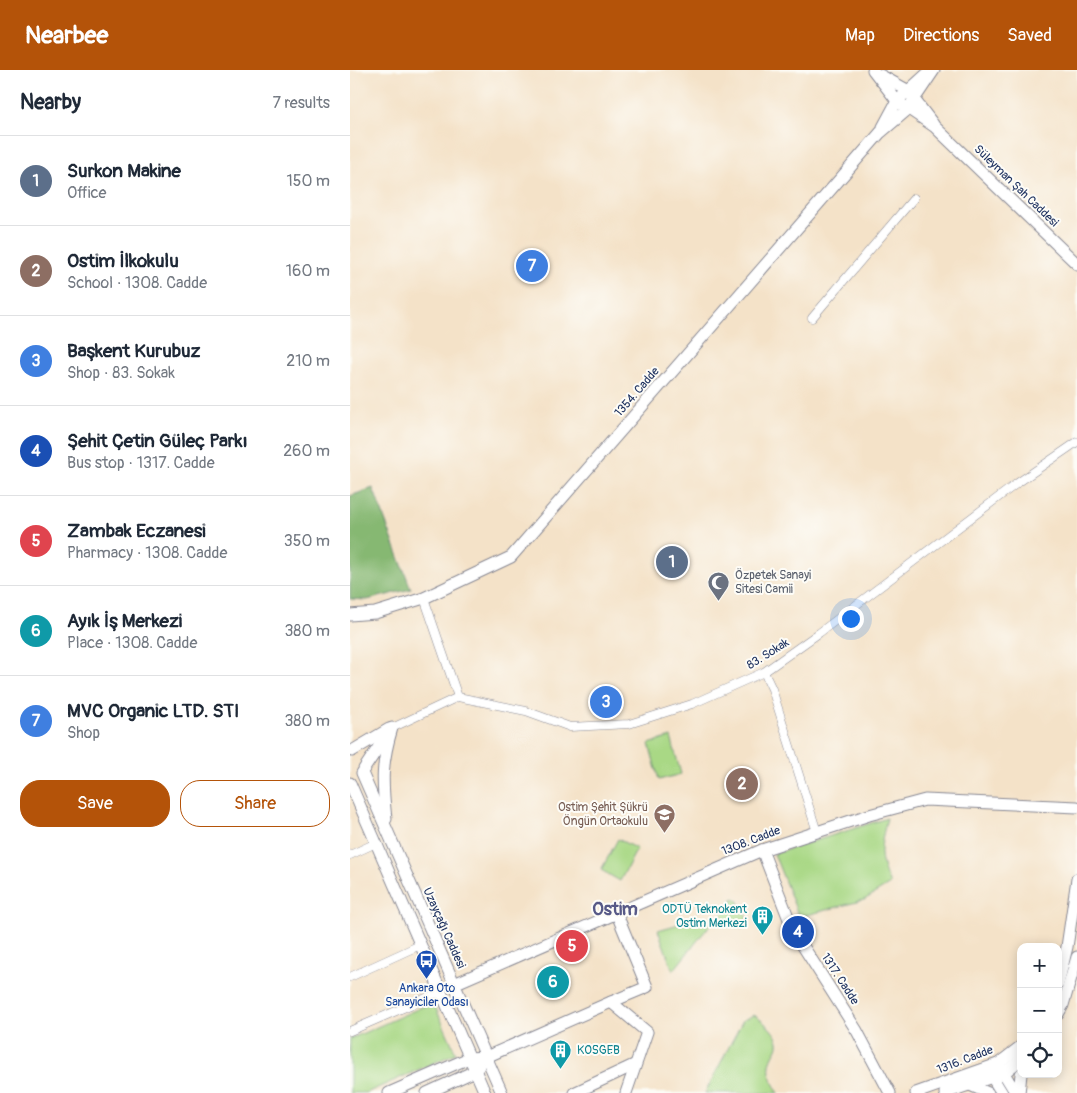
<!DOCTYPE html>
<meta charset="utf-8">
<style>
:root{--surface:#fff;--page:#f6f6f7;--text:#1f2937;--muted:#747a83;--line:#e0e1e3;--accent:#b45309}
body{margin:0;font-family:Pangolin,sans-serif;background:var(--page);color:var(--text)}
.controls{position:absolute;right:15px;bottom:15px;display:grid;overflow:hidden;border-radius:10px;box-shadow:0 2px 12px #0003}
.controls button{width:45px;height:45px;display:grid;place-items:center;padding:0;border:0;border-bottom:1px solid var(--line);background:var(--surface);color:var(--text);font:25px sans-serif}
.you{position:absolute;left:500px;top:548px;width:18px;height:18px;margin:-12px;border:4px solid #fff;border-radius:50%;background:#1a73e8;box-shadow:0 0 0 8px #1a73e833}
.badge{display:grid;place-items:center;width:32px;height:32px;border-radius:50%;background:var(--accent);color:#fff;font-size:16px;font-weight:700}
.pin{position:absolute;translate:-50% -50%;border:2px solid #fff;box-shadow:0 1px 5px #0006}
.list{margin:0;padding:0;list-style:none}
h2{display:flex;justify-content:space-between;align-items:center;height:65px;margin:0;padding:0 20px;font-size:21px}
h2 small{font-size:16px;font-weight:400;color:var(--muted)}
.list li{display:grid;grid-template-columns:32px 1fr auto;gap:15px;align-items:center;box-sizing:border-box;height:90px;padding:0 20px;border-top:1px solid var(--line)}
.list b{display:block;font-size:19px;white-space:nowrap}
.list p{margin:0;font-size:16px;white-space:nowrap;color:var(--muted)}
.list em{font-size:16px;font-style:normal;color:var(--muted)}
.actions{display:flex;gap:10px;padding:15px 20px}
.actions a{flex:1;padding:11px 0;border:1px solid var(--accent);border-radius:20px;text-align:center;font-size:18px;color:var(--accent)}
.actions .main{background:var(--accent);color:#fff}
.icon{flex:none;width:28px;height:28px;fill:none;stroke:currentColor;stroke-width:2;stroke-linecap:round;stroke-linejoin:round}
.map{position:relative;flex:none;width:727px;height:1023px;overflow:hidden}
header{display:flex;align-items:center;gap:30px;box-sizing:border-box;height:70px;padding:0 25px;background:var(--accent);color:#fff}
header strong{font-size:24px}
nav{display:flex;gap:28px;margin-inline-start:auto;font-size:18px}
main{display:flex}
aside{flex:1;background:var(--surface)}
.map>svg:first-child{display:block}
</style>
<header>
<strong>Nearbee</strong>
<nav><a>Map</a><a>Directions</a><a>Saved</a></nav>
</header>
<main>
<aside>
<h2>Nearby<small>7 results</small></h2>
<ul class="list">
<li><span class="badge" style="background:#5c6f8a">1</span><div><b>Surkon Makine</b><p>Office</p></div><em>150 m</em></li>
<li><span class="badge" style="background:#8d6e63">2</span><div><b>Ostim İlkokulu</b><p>School · 1308. Cadde</p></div><em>160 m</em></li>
<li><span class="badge" style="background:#3f7fe0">3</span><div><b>Başkent Kurubuz</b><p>Shop · 83. Sokak</p></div><em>210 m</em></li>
<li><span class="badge" style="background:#1a4fb4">4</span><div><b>Şehit Çetin Güleç Parkı</b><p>Bus stop · 1317. Cadde</p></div><em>260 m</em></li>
<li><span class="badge" style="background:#e0444e">5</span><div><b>Zambak Eczanesi</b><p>Pharmacy · 1308. Cadde</p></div><em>350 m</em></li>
<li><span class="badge" style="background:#0f9aa8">6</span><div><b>Ayık İş Merkezi</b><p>Place · 1308. Cadde</p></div><em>380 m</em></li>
<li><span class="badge" style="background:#3f7fe0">7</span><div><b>MVC Organic LTD. STI</b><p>Shop</p></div><em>380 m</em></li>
</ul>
<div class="actions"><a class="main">Save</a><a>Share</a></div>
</aside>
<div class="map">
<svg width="727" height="1023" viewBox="0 0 727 1023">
<rect width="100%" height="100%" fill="#fdfcf7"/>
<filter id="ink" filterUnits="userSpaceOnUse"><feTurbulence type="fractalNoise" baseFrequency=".02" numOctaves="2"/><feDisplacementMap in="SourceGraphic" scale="10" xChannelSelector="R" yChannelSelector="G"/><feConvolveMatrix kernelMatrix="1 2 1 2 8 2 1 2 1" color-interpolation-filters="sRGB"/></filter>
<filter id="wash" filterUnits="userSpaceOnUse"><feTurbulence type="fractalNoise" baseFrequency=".0096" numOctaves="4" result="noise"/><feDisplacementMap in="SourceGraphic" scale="20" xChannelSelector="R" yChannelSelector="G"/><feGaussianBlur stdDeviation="1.12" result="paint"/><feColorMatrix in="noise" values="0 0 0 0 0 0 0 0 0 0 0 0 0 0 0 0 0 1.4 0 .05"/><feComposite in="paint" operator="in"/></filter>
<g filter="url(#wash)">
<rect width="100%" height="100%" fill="#f4e2c8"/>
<g fill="#a9d885" stroke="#628472">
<path d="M 321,667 L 331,704 L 309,710 L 299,674 Z"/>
<path d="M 537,748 C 530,777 527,786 540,814 L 514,830 L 449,847 L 424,784 Z"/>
<path d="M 268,769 L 287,779 L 270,811 L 251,800 Z"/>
<path d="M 384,828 L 388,830 L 397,847 L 392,859 L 367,852 Z"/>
<path d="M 350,848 L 360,855 L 323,901 L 308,860 Z"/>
<path d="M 83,932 L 106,983 L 16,1023 L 0,1023 L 0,969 Z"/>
<path d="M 404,945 C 412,950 430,965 428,975 C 428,979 424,983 423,986 C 416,1000 421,1011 429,1023 L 355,1023 L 393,950 Z"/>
</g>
<path fill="#86b872" stroke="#507468" d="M 23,418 L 61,519 L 17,530 L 0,529 L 0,426 Z"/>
</g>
<g filter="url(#ink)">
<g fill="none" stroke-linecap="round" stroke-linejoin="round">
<defs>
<g id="street">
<path d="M 462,248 L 564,128"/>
<path d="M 74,528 L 108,627"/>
<path d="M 414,602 L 422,619 L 467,762"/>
<path d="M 42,658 L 108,627 L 176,641 L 220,657 L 279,654 L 342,634 L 414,602 L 469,563 L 666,414 L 727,372"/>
<path d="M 0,785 L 26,773"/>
<path d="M 0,907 L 70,875"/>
<path d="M 0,961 L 90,922"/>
</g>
<g id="secondary">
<path d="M 523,0 L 547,31 L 585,57 L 727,194"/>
<path d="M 530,5 L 557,20 L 583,54"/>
<path d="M 533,57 L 547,31 L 580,1"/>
<path d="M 0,545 L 25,543 L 74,528 L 161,487 L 530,63 L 557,40 L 584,0"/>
<path d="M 2,681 L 39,659"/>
<path d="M 14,699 L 34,669"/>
<path d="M 12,703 L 152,1023"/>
<path d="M 0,713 L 135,1023"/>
<path d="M 36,749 C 32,712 31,694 42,658"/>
<path d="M 412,780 L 444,862 L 507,961 L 540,1023"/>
<path d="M 266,842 L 297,917 L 261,932 L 297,962 L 276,1023"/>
<path d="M 104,914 L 412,780 L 519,745 L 575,730 L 727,737"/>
<path d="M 708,914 L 717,877 L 727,809"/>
<path d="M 708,944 L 713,935 L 727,887"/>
<path d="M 650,997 L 666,1023"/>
<path d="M 639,1002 L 652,1023"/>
<path d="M 620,1015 L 638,1023"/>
<path d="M 39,1023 L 119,988 L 136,987 L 261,932"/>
<path d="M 77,1023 L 125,1001 L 129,996"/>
<path d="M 224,1023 L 284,995"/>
<path d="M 566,1023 L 648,994 L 671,976"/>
<path d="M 595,1023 L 654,1003 L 671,989"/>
<path d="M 669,1023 L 671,1004"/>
</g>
</defs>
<use href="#street" stroke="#888893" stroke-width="9"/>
<use href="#secondary" stroke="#888893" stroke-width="13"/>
<use href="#street" stroke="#fff" stroke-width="8"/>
<use href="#secondary" stroke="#fff" stroke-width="11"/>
</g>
</g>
<defs>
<symbol id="mosque-pin" viewBox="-11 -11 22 30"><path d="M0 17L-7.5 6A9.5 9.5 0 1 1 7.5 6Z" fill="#6b7280" stroke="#fdfcf7"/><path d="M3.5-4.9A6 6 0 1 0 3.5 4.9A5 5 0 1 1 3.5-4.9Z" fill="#fff"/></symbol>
<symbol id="school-pin" viewBox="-11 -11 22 30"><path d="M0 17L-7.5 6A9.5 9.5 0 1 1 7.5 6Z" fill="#8d6e63" stroke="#fdfcf7"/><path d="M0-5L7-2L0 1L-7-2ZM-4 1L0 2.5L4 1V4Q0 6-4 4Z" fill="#fff"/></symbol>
<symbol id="building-pin" viewBox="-11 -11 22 30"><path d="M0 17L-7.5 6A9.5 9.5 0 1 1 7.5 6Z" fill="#0f9aa8" stroke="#fdfcf7"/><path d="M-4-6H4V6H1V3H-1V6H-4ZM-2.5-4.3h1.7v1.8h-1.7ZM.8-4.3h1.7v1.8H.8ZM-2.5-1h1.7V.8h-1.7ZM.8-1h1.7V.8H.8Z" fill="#fff"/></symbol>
<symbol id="bus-pin" viewBox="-11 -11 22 30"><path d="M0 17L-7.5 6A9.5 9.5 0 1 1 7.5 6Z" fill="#1a4fb4" stroke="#fdfcf7"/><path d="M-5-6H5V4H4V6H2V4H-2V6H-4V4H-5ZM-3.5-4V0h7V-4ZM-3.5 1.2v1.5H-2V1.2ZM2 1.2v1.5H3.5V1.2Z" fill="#fff"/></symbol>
</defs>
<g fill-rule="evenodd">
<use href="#mosque-pin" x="356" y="500" width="25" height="34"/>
<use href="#school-pin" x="302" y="732" width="25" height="34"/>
<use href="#building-pin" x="400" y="834" width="25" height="34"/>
<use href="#bus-pin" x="64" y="878" width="25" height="34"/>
<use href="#building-pin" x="198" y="968" width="25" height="34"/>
</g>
<g text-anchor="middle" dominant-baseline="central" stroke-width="4" stroke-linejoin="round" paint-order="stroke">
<g font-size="12" fill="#1b2f5e" stroke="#fdfcf7">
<text transform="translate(666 116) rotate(44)">Süleyman Şah Caddesi</text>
<text transform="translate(287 322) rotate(-49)">1354. Cadde</text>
<text transform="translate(418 584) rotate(-32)">83. Sokak</text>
<text transform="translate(401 771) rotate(-21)">1308. Cadde</text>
<text transform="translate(94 858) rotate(66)">Uzayçağı Caddesi</text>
<text transform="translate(490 909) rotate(57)">1317. Cadde</text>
<text transform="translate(615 990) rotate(-21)">1316. Cadde</text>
</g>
<g font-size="12" fill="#5b616d" stroke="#fdfcf7" text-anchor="start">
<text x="385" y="505">Özpetek Sanayi<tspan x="385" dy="14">Sitesi Camii</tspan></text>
</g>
<g font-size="12" fill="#785e54" stroke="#fdfcf7" text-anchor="end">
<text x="298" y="737">Ostim Şehit Şükrü<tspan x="298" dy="14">Öngün Ortaokulu</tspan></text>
</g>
<g font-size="12" fill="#0d838f" stroke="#fdfcf7" text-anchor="end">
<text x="397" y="839">ODTÜ Teknokent<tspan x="397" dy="14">Ostim Merkezi</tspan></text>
<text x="227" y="980" text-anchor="start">KOSGEB</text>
</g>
<g font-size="12" fill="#164399" stroke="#fdfcf7">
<text x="77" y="918">Ankara Oto<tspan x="77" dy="14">Sanayiciler Odası</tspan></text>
</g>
<g font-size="18" font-weight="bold" fill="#575987" stroke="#fdfcf7">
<text x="265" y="839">Ostim</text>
</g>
</g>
</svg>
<div class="controls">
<button>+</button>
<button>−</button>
<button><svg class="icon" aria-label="locate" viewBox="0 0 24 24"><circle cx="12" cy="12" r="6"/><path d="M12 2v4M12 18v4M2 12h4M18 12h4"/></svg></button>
</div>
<div class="you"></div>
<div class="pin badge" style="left:322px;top:492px;background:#5c6f8a">1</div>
<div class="pin badge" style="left:392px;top:714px;background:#8d6e63">2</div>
<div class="pin badge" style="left:256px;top:632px;background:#3f7fe0">3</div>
<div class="pin badge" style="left:448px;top:862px;background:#1a4fb4">4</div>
<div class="pin badge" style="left:222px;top:876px;background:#e0444e">5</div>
<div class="pin badge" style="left:203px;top:912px;background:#0f9aa8">6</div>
<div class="pin badge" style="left:182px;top:196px;background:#3f7fe0">7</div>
</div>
</main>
